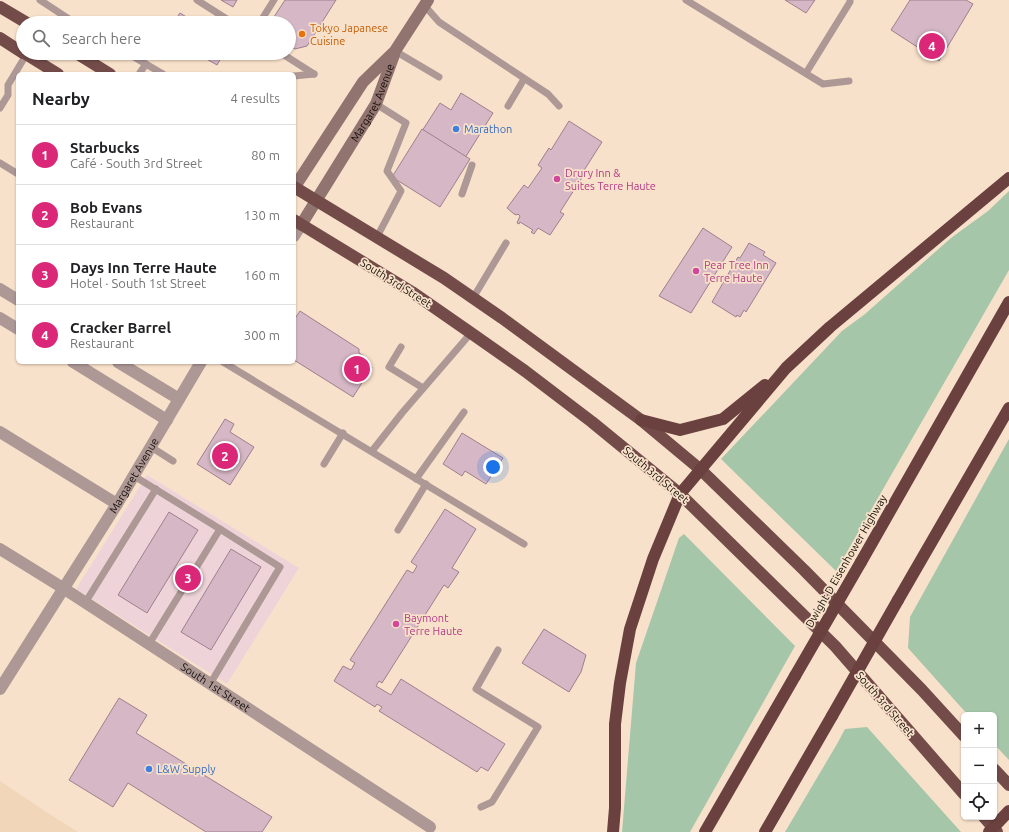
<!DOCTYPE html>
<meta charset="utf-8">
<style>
:root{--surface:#fff;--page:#f2f2f2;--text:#202124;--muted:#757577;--line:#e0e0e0;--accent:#db2777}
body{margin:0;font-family:Ubuntu,sans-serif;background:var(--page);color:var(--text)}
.controls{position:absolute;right:12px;bottom:12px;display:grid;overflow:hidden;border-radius:6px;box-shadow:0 1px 3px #0004}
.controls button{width:36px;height:36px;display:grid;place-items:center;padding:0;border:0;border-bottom:1px solid var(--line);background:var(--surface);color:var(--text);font:20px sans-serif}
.you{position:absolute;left:493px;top:467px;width:14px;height:14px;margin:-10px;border:3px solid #fff;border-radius:50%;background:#1a73e8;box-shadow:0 0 0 6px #1a73e833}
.badge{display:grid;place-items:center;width:26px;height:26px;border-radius:50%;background:var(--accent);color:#fff;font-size:13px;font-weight:700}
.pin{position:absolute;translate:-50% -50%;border:2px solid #fff;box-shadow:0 1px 4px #0006}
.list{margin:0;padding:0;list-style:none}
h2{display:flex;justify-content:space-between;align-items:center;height:52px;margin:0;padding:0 16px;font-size:17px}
h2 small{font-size:13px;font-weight:400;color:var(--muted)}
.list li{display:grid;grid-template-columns:26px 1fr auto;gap:12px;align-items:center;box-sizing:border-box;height:60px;padding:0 16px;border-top:1px solid var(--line)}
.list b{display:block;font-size:15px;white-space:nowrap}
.list p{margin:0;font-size:13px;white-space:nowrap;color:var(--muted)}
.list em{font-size:13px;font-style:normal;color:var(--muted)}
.icon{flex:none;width:22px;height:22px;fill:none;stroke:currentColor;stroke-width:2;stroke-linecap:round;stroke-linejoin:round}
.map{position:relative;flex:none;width:1009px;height:832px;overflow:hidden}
.search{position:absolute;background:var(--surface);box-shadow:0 1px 3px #0004;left:16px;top:16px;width:280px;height:44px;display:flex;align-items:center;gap:10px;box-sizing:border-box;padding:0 14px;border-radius:22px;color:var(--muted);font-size:15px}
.panel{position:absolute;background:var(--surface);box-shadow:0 1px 3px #0004;left:16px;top:72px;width:280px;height:292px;border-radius:6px}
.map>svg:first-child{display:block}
</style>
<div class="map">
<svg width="1009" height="832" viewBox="0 0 1009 832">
<rect width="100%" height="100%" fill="#f8e1ca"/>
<path fill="#eed4d9" d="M 147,475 L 299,568 L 227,684 L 76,589 Z"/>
<path fill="#f2d6b9" d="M 0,781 L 48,813 L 78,832 L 0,832 Z"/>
<g fill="#a5c6a9">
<path d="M 1009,191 L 1009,270 L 836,571 L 721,459 L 842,331 L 865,314 L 951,238 L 988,211 Z"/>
<path d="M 1009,439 L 1009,760 L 994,744 L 994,715 L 968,715 L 908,648 L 910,617 Z"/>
<path d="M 684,534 L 795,646 L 690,832 L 622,832 L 636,663 L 679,538 Z"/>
<path d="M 867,727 L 961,832 L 785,832 L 837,744 L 845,729 Z"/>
</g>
<g fill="#d5b7c5" stroke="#9d808e">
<path d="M 221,0 L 237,0 L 233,7 Z"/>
<path d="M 285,0 L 336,0 L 307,46 L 295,49 L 289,46 L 289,23 L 270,23 Z"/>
<path d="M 785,0 L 815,0 L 806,13 Z"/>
<path d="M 910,0 L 966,0 L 973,4 L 939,61 L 891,30 Z"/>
<path d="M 180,13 L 196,23 L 173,23 Z"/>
<path d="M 196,53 L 224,53 L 217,65 Z"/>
<path d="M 461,93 L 493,113 L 465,158 L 422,131 L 440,103 L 451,110 Z"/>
<path d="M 569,121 L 602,142 L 583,172 L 585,173 L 560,212 L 564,214 L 550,235 L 538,228 L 534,234 L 531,232 L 533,230 L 520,222 L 519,224 L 517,223 L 520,216 L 518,214 L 517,215 L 514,214 L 507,208 L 524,185 L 528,188 L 542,168 L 538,165 L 549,148 L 551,150 Z"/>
<path d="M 422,129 L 470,159 L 440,207 L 392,177 Z"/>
<path d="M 703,228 L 732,247 L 691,313 L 659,296 Z"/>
<path d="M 749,243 L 765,252 L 763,255 L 776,263 L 746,312 L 744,310 L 740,317 L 737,315 L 736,317 L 712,302 L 738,257 L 740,258 Z"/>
<path d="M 300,311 L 359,349 L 359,353 L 364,356 L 361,361 L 372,367 L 353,397 L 294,360 L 294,320 Z"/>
<path d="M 225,419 L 234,424 L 230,432 L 254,447 L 230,485 L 197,464 Z"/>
<path d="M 462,433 L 503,458 L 486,484 L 465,471 L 462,476 L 443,464 Z"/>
<path d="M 445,509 L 476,529 L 452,568 L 459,572 L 448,588 L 444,585 L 382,683 L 379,681 L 376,686 L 391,695 L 401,679 L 505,744 L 488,771 L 481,767 L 477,772 L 379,711 L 382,707 L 377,704 L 375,707 L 334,681 L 343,666 L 351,670 L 355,663 L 350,660 L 407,570 L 413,573 L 417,566 L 411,562 Z"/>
<path d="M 169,512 L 198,530 L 147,613 L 118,595 Z"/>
<path d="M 231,549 L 261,567 L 211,650 L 181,632 Z"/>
<path d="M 544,629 L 586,655 L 581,672 L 569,692 L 522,663 Z"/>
<path d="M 119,698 L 147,715 L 136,733 L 272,817 L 262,832 L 206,832 L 128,783 L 113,807 L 69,780 Z"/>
</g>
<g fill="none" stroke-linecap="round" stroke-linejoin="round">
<g stroke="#ad9896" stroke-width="7">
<path d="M 40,0 L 75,23"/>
<path d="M 197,0 L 233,23"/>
<path d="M 686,0 L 823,84 L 849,81"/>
<path d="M 425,6 L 439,22 L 548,94 L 559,106"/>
<path d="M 262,19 L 274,0"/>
<path d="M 395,51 L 439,77"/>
<path d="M 127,53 L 163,74"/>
<path d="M 281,53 L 314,74"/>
<path d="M 806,73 L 850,2 L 850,0"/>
<path d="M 139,74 L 146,64"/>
<path d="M 294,76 L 314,74"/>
<path d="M 376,104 L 406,123 L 387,171 L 401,191 L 377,237"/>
<path d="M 508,106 L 524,79"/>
<path d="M 0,108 L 8,95 L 8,85 L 26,55"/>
<path d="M 0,163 L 18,174"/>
<path d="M 462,194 L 472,165"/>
<path d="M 473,298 L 506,243"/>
<path d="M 401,347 L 389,367 L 423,388"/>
<path d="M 223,362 L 524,544"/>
<path d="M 151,447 L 173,461"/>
<path d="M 372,451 L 402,413 L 471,333"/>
<path d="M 324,464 L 343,433"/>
<path d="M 134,476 L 220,529 L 149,644"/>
<path d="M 416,479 L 464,412"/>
<path d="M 398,530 L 426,484"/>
<path d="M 85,603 L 156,489"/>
<path d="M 210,684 L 280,567 L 220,529"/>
<path d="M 481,807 L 492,802 L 538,727 L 476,689 L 498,650"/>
</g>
<g stroke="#ad9896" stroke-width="12">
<path d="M 0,289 L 18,300"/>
<path d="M 0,318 L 18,329"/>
<path d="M 73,362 L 167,420"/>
<path d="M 118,362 L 179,399"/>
<path d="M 0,432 L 117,504"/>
<path id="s1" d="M 63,588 L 430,827"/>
</g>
<g stroke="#ad9896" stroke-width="12">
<path d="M 294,236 L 301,225"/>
<path d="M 0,549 L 63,588"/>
<path id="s2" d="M 0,689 L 117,504 L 201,362"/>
</g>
<g stroke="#917370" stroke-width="12">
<path d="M 294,188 L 363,82 L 395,51 L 428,0"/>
<path id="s3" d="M 301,225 L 376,104 L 394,55"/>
</g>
<g stroke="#734c4a" stroke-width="12">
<path d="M 0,7 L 27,23"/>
<path d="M 0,38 L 23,53"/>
<path d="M 24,53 L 58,74"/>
<path d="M 76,53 L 110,74"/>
<path d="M 294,187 L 444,278 L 502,318 L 641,420 L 701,470 L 804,570 L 922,690 L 964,736"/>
<path d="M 294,220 L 412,292 L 471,333 L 525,371 L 592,422 L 680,494 L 835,646 L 964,794"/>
<path d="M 994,769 L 1009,785"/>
<path d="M 984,817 L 997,832"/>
</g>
<g stroke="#6a413f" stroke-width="12">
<path d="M 641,420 L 680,430 L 723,419 L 765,385"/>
<path d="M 861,562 L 1009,302"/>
<path d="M 898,600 L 1009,408"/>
<path d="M 613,832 L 615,808 L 615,724 L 620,683 L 630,629 L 653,559 L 680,494 L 786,368 L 830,327 L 1009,178"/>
<path d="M 705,832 L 795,676"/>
<path d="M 765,832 L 832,716"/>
<path d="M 989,832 L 1009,811"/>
</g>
<g stroke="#6a413f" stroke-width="12">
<path d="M 795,676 L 861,562"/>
<path d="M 832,716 L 898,600"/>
</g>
</g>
<circle fill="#e8710a" stroke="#f8e1ca" stroke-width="1.5" cx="302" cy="34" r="4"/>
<g fill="#3f7fe0" stroke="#f8e1ca" stroke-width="1.5">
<circle cx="456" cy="129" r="4"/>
<circle cx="149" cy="769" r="4"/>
</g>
<g fill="#d1479c" stroke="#f8e1ca" stroke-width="1.5">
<circle cx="557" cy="179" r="4"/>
<circle cx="696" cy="271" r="4"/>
<circle cx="396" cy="624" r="4"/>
</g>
<g text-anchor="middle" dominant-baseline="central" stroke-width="3.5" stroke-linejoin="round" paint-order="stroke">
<g font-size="11" fill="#c56008" stroke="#f8e1ca" text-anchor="start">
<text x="310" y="28">Tokyo Japanese<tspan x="310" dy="13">Cuisine</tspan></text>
</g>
<g font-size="11" fill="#160f07" stroke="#f8e1ca">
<text stroke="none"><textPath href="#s3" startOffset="142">Margaret Avenue</textPath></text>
<text transform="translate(396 283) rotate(32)">South 3rd Street</text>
<text transform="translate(656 475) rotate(40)">South 3rd Street</text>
<text stroke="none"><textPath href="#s2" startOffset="252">Margaret Avenue</textPath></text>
<text transform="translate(846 561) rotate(-60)">Dwight D Eisenhower Highway</text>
<text stroke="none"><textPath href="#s1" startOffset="182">South 1st Street</textPath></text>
<text transform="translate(885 704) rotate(49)">South 3rd Street</text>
</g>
<g font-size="11" fill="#366cbe" stroke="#f8e1ca" text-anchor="start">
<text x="464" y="129">Marathon</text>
<text x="157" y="769">L&amp;W Supply</text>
</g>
<g font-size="11" fill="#b23c85" stroke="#f8e1ca" text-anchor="start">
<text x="565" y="173">Drury Inn &amp;<tspan x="565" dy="13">Suites Terre Haute</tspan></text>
<text x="704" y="265">Pear Tree Inn<tspan x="704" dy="13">Terre Haute</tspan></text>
<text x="404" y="618">Baymont<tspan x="404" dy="13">Terre Haute</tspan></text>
</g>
</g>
</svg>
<div class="controls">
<button>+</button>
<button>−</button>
<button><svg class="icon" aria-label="locate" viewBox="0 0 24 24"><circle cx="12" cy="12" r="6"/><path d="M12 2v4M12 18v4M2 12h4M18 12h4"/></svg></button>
</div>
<div class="you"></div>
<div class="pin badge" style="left:357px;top:369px">1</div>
<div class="pin badge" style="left:225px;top:456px">2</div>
<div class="pin badge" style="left:188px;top:578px">3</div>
<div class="pin badge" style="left:932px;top:46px">4</div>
<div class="search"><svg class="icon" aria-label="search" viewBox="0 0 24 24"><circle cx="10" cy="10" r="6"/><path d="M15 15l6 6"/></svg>Search here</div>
<section class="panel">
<h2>Nearby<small>4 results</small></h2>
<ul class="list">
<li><span class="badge">1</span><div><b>Starbucks</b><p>Café · South 3rd Street</p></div><em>80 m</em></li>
<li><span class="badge">2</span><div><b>Bob Evans</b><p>Restaurant</p></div><em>130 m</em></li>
<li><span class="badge">3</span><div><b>Days Inn Terre Haute</b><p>Hotel · South 1st Street</p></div><em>160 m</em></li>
<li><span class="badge">4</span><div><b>Cracker Barrel</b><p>Restaurant</p></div><em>300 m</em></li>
</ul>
</section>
</div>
